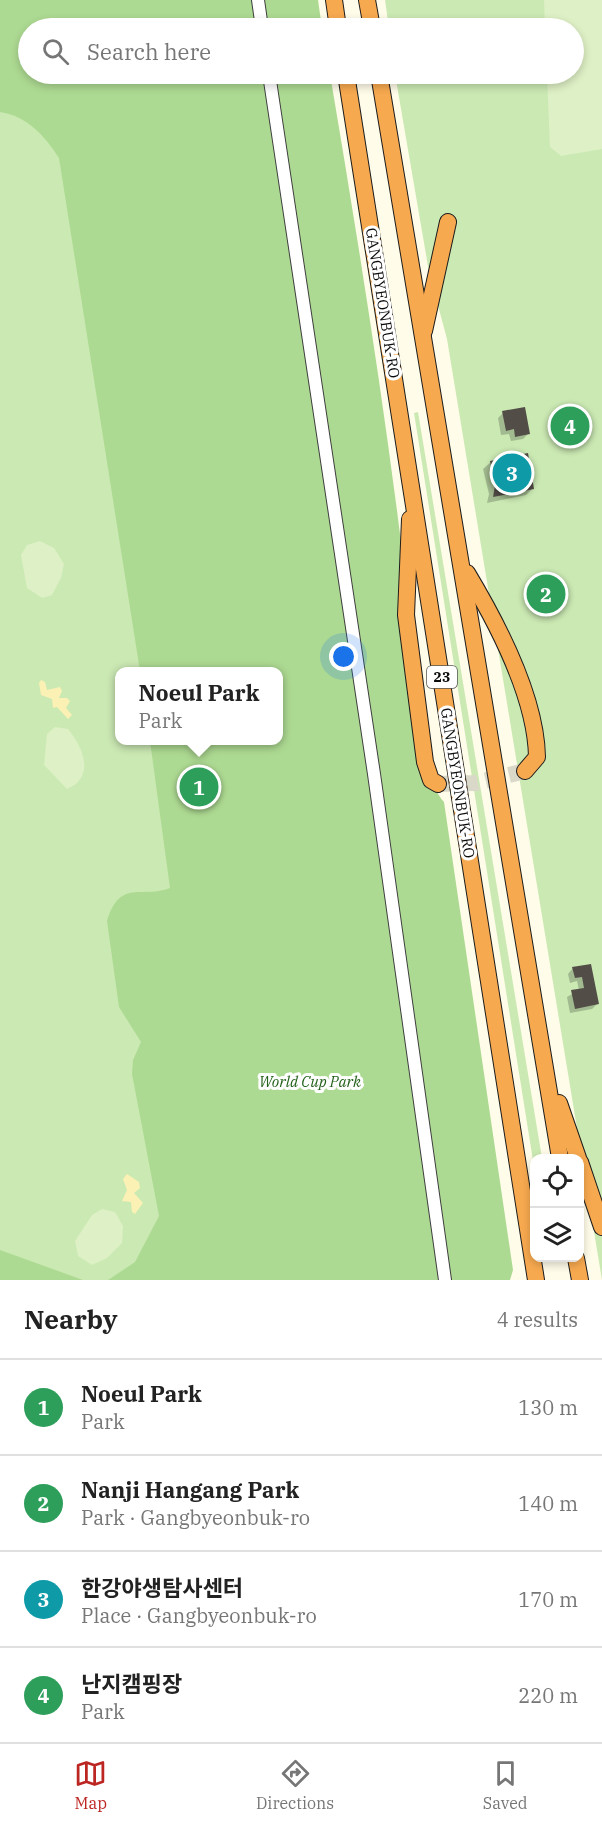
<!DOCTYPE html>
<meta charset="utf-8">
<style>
:root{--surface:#fff;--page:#f6f6f6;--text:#222;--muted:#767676;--line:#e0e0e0;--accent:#bc2622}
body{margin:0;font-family:"IBM Plex Serif","Noto Sans KR",serif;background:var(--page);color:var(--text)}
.controls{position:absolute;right:18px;bottom:18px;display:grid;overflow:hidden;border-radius:12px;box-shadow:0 3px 9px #0003}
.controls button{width:54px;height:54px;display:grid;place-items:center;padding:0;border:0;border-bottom:2px solid var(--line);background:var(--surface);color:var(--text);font:30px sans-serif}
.you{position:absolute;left:344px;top:657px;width:21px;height:21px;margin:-15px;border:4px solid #fff;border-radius:50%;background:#1a73e8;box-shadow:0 0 0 9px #1a73e833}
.badge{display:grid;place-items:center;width:39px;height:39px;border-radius:50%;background:var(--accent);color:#fff;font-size:20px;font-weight:700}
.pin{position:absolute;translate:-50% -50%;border:3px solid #fff;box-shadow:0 2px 6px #0006}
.popup{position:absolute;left:115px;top:667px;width:168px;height:78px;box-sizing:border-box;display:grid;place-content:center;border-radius:12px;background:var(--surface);filter:drop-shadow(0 2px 4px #0005);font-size:20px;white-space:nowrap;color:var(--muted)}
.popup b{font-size:22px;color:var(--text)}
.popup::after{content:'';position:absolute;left:50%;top:100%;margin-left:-12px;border:12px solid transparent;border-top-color:var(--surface)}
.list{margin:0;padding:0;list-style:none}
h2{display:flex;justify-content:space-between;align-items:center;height:78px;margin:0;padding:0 24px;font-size:26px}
h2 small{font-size:20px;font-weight:400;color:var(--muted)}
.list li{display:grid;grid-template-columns:39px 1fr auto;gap:18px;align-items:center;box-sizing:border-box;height:96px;padding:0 24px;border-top:2px solid var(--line)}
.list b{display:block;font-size:22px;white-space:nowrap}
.list p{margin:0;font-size:20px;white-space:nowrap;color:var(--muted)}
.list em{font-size:20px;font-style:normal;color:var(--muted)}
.icon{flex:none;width:33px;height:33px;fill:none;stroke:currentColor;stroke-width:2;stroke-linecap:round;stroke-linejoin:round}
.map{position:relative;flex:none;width:602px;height:1280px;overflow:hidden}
.search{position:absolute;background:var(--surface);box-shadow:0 3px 9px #0003;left:18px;right:18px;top:18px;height:66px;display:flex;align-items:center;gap:15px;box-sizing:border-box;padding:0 21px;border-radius:33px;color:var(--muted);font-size:22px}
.sheet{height:462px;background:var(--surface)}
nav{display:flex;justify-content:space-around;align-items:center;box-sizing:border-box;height:84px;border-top:2px solid var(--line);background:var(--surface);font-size:16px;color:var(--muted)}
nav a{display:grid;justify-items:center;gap:3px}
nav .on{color:var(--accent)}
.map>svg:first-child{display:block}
</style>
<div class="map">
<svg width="602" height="1280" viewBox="0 0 602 1280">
<rect width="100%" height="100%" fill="#fffce9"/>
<g fill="#cbe9b3" fill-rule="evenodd">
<path d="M 0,0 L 28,28 L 28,74 L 298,74 L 461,1280 L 0,1280 ZM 119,672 L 278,672 L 278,740 L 119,740 Z"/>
<path d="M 385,0 L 602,0 L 602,1280 L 447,339 L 429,272 L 395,74 L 574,74 L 574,28 L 389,28 Z"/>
<path d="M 418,412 L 542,1158 L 534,1158 L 534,1167 L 414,413 Z"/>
</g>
<g fill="#adda92">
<path d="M 0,0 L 318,0 L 322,28 L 28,28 L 28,74 L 330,74 C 363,269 394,465 415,662 C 419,694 423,781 444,802 L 513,1270 L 510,1280 L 108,1280 L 135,1262 L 159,1216 L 132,1074 L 133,1060 L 141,1042 L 119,1007 L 107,921 C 120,878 142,899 170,888 L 150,741 L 278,740 L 278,672 L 140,671 L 59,158 C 45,136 27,116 0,112 Z"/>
<path d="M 0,1250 L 83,1280 L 0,1280 Z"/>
</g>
<g fill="#fbf1b4">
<path d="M 41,680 L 45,682 L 47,690 L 60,687 L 62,691 L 59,698 L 67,698 L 70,701 L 66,708 L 72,715 L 68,719 L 57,707 L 53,708 L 52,699 L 41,695 L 39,683 Z"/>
<path d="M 127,1174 L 139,1182 L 140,1188 L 134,1193 L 143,1203 L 135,1214 L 132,1212 L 131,1202 L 122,1201 L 127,1190 L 123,1179 Z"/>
</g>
<g fill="#def0c5">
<path d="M 544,0 L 602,0 L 602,149 L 561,156 L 550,147 L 547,74 L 574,74 L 574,28 L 545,28 Z"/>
<path d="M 40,541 L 54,548 L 64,564 L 61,578 L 52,595 L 42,598 L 27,588 L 21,555 L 27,545 Z"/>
<path d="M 55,727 L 68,729 C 83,747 96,777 67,789 L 44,765 L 47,734 Z"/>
<path d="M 102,1209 L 115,1212 L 123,1226 L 122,1243 L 107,1258 L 92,1265 L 78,1256 L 75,1241 L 92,1215 Z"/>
</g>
<g fill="#0003">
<path d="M 503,413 L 528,434 L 523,439 L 511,441 L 509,434 L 501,435 L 498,418 Z"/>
<path d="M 491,462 L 533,488 L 526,495 L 487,503 L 489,494 L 483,469 Z"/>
<path d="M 589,965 L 597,1004 L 592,1009 L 570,1013 L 567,997 L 579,990 L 577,981 L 570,983 L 568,974 L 573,968 Z"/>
</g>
<g fill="#534d47">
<path d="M 525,407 L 530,434 L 515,437 L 514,429 L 506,431 L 502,411 Z"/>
<path d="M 528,453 L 534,489 L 493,497 L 495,486 L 490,461 Z"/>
<path d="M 591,964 L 599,1004 L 575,1009 L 571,990 L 584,988 L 582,977 L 575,978 L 572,967 Z"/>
</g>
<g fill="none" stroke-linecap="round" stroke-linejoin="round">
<path stroke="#dad8c8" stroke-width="16" stroke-dasharray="16 8" stroke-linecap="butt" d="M 438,784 L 476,783 L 525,771"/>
<defs>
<g id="minor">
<path d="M 258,0 L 262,28"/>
<path d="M 269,74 L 374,774 L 445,1280"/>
</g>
<g id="highway">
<path d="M 334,0 L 338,28"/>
<path d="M 367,0 L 372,28"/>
<path d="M 346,74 L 536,1280"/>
<path d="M 379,74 L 560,1158"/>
<path d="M 424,331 L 448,222"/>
<path d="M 410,519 L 406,615 L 425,762 L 431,780 L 438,784"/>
<path d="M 467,573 C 497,623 536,698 537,757 L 525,771"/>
<path d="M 559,1103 L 578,1158"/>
<path d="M 580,1162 L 602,1227"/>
<path d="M 576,1258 L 580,1280"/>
</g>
</defs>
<use href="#minor" stroke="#3e3e3e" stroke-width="14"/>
<use href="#highway" stroke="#1c1c1c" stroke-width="18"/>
<use href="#minor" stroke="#fff" stroke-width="12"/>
<use href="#highway" stroke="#f7a94f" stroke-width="16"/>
</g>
<g text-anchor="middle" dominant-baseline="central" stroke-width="6" stroke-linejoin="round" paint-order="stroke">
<rect fill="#fff" stroke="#545454" stroke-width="1.5" x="427" y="666" width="30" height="22" rx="4.5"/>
<g font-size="14" font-weight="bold" fill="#0b0b0b">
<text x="442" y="677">23</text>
</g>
<g font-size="15" fill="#0b0b0b" stroke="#fff">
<text transform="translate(383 303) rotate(81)">GANGBYEONBUK-RO</text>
<text transform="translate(458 783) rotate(81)">GANGBYEONBUK-RO</text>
</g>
<g font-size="15" font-style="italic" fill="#24621b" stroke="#fff">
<text x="310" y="1081">World Cup Park</text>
</g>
</g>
</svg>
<div class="controls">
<button><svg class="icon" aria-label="locate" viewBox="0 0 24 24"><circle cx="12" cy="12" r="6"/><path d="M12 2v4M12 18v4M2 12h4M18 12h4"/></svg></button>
<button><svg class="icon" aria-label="layers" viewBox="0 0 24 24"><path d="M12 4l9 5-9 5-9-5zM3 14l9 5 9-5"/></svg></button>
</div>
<div class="you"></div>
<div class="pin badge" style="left:199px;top:787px;background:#2e9e5b">1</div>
<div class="popup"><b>Noeul Park</b>Park</div>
<div class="pin badge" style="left:546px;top:594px;background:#2e9e5b">2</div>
<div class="pin badge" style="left:512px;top:473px;background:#0f9aa8">3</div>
<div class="pin badge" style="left:570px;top:426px;background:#2e9e5b">4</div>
<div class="search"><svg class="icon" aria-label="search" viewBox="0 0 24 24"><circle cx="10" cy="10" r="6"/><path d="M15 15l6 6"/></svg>Search here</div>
</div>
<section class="sheet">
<h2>Nearby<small>4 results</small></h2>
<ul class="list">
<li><span class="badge" style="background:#2e9e5b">1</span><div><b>Noeul Park</b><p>Park</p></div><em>130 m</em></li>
<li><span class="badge" style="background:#2e9e5b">2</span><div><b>Nanji Hangang Park</b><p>Park · Gangbyeonbuk-ro</p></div><em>140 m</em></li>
<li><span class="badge" style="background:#0f9aa8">3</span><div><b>한강야생탐사센터</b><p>Place · Gangbyeonbuk-ro</p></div><em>170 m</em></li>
<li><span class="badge" style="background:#2e9e5b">4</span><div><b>난지캠핑장</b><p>Park</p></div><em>220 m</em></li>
</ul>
</section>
<nav>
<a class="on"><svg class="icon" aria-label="map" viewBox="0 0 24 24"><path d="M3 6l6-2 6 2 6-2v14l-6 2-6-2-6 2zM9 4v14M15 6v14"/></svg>Map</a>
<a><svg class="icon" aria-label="directions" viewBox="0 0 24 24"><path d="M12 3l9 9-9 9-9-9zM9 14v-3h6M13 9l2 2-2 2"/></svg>Directions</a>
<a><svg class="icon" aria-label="saved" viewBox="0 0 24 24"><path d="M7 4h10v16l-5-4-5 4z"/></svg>Saved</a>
</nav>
